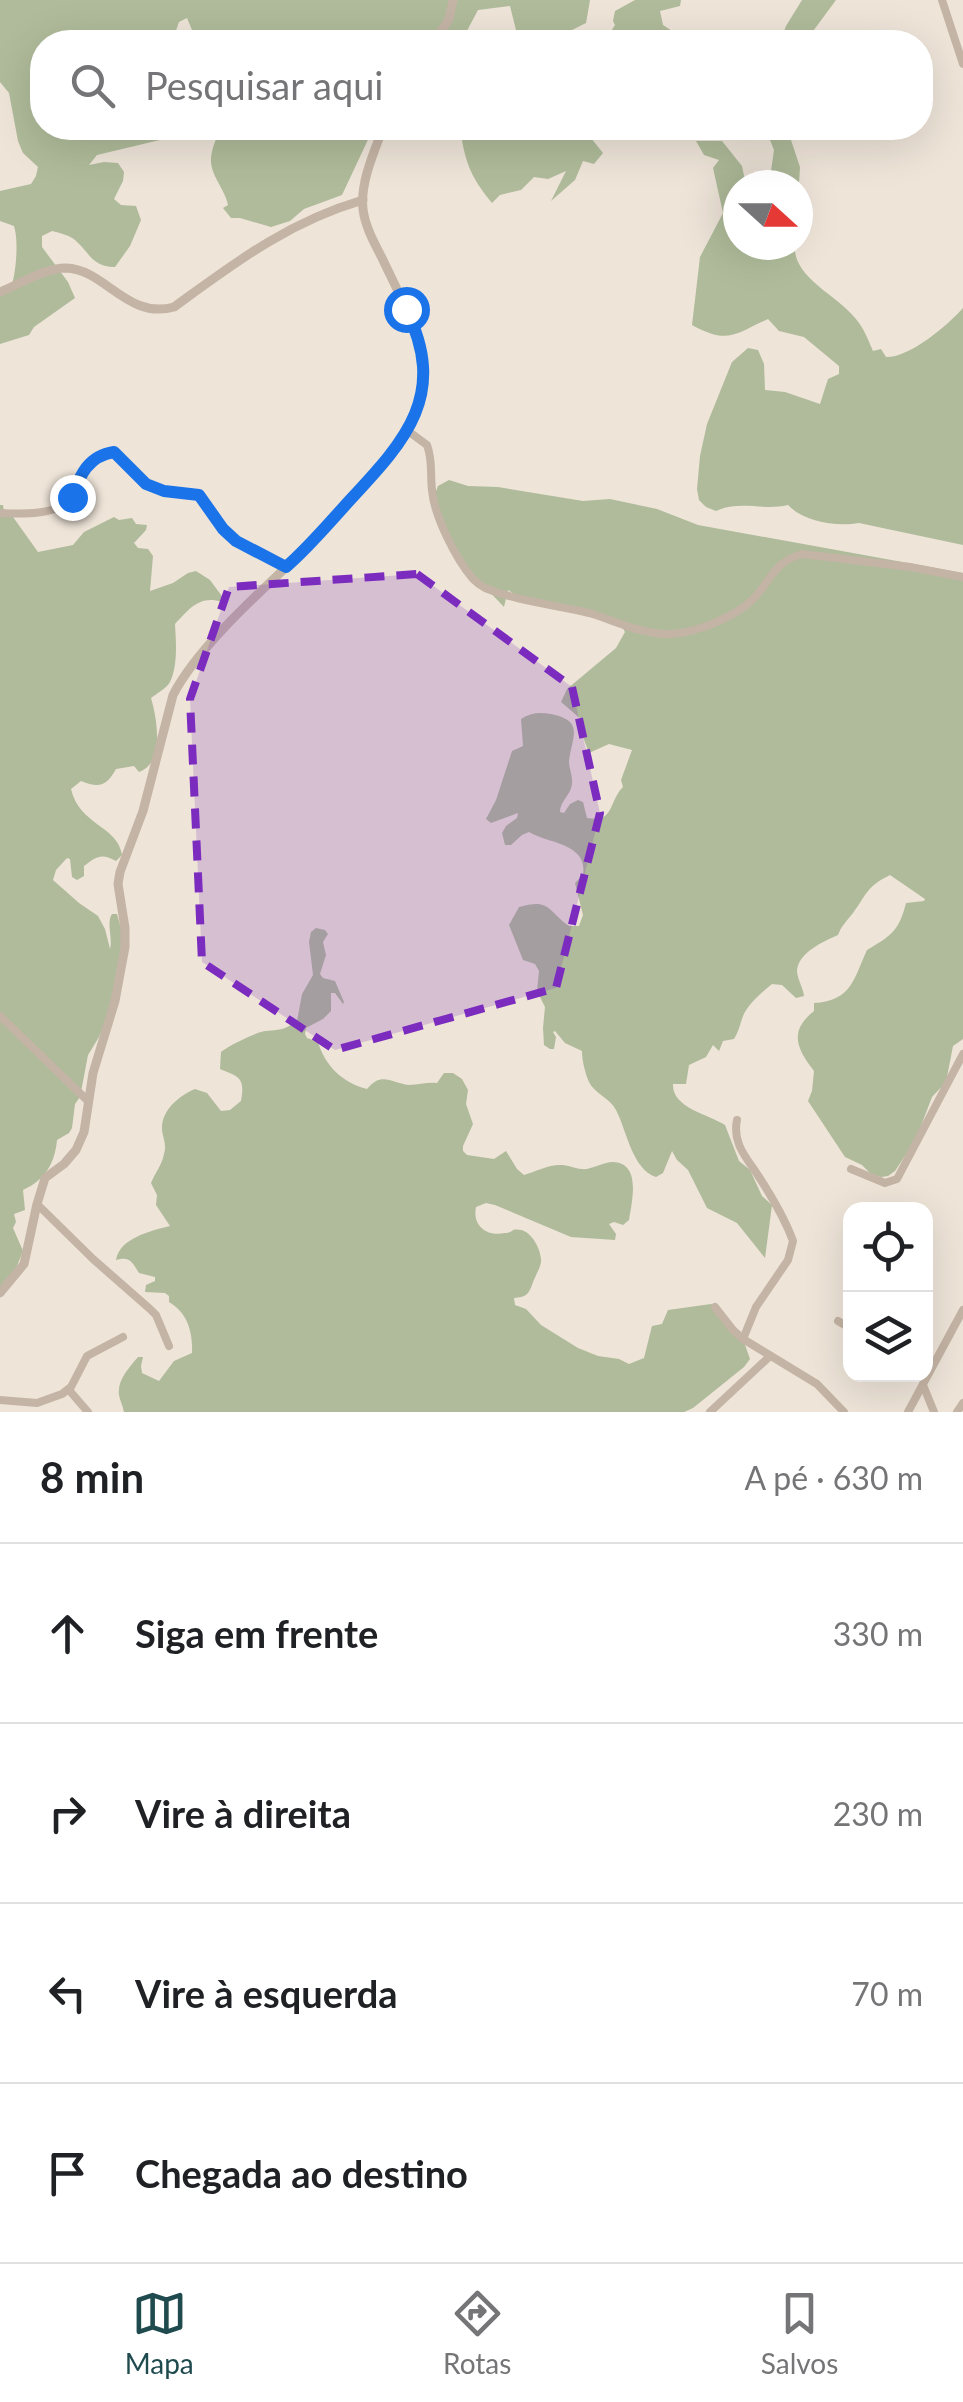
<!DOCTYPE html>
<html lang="pt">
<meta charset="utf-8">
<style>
:root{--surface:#fff;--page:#f2f2f2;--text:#202124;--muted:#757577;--line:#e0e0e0;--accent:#1f4a4e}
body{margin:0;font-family:Lato,sans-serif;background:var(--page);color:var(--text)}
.controls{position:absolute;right:30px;bottom:30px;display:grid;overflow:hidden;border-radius:20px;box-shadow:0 10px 40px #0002}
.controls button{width:90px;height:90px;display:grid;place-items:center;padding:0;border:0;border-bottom:2px solid var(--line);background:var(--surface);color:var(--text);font:50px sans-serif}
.compass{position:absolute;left:723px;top:170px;width:90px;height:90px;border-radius:50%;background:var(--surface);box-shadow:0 10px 40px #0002;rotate:111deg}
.stop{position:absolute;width:30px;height:30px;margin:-22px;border:8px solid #1a73e8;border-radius:50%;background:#fff}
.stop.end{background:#1a73e8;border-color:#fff;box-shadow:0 2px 10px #0008}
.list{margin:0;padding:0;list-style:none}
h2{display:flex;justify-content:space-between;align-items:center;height:130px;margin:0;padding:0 40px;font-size:42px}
h2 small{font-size:32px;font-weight:400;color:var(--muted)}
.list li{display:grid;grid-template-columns:65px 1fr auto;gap:30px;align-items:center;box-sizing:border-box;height:180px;padding:0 40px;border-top:2px solid var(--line)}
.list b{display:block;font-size:38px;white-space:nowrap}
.list em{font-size:32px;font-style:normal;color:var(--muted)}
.icon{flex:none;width:55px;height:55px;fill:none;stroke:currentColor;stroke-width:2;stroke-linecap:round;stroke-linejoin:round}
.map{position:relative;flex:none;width:963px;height:1412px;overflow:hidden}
.search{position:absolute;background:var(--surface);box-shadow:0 10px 40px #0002;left:30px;right:30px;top:30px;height:110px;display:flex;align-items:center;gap:25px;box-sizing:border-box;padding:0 35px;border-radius:40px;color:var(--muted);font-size:38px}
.sheet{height:850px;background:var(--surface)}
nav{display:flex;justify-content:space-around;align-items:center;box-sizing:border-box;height:140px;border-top:2px solid var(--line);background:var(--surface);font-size:28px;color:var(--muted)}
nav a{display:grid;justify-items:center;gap:5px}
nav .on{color:var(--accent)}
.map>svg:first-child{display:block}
</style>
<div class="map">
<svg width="963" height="1412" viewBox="0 0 963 1412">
<rect width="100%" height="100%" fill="#eee4d8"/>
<g fill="#afbb9a">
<path d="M 0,0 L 590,0 L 586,23 L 566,33 L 575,42 L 519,42 L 510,6 L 478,10 L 461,42 L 197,42 L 187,18 L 179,22 L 172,42 L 42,42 L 42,128 L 165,128 L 160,140 L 97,155 L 89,165 L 104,162 L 118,163 L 124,172 L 123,181 L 114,199 L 121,205 L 136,206 L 141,220 L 130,246 L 115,267 C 92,267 90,253 75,240 C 69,235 60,233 52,231 L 42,236 L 42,247 L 68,282 L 75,298 L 34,327 L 29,335 L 0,344 L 0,295 L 10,291 C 16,275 19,242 14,226 L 0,221 L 0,191 L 31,184 L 36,176 L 38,167 L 23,153 L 18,141 L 9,93 L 0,82 Z"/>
<path d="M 635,0 L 681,0 L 680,6 L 660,11 L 663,25 L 689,42 L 698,42 L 604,42 L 615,25 L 613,21 L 615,11 Z"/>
<path d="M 802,0 L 836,0 L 805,42 L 780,42 L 786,26 Z"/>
<path d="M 220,128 L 378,128 L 374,139 L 373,129 L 342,195 L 304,209 L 290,221 L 271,227 L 240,218 L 231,218 L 223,208 L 228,205 C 225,189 210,175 211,159 C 211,150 217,137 220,128 Z"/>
<path d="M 460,128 L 583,128 L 603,153 L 594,164 L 583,161 L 575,180 L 551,201 L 566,171 L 548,179 L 534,177 L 521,190 L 500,195 L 492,203 C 470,176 465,162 460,128 Z"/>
<path d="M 729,128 L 787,128 L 800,167 L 798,200 L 798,185 L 769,185 L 774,150 L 770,140 L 740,136 Z"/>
<path d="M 696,141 L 722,141 L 742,166 L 746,185 L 738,185 L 738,245 L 795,245 C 792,279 841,296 859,323 C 865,331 869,342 873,351 L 881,349 L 886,357 C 909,358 947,326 963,308 L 963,545 L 859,523 C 836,527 804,522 788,505 C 762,511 741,500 716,511 L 706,507 L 699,500 L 697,489 L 700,456 L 707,424 L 732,362 L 748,348 L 758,350 L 764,364 L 765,390 L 785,392 L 820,404 L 828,379 L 839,374 L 839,366 L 804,337 L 779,331 L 768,319 C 735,334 728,345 692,325 L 700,257 L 723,213 L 713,168 L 719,160 L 704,155 Z"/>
<path d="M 449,480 L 468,486 L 498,487 L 583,501 L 610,499 L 657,509 L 698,525 L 963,573 L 963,1039 L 953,1046 L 946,1082 L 932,1097 L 916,1139 L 895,1171 L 888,1176 L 881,1177 L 871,1174 L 862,1165 L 845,1157 L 808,1101 L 812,1091 L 814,1071 C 796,1048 789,1031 814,1011 L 814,1003 C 852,1001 854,978 867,950 C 891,936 899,931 906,903 L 924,901 L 925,899 L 890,875 C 866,887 867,894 853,913 C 846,922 842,925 838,935 C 824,941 797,953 797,972 C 798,980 803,988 804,996 L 796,998 L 782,985 L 772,984 C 762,992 748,1004 743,1016 C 740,1024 739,1031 734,1039 L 723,1041 L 719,1051 L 713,1045 L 706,1057 L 689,1065 L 686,1084 L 673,1084 C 672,1108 708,1114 725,1125 L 739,1161 L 750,1170 L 762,1196 L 772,1205 L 765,1258 L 737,1223 L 707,1208 L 688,1170 L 677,1160 L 672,1151 L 663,1173 L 656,1177 C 632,1169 627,1131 616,1110 C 610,1098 595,1094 589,1082 C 585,1073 582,1060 582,1051 L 565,1043 L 555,1031 L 553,1032 L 556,1037 L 554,1049 L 550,1049 L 544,1045 L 543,1028 L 545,1007 L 537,991 L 539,971 L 535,964 L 523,960 L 509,925 L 519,907 C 550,898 547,910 569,926 L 579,926 L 583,915 L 575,883 L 583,875 C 588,843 549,844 529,832 L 522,835 L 511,845 L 505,845 L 502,833 L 506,826 L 517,818 L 518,813 L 491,823 L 486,819 L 496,800 L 512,751 L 523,746 L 521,719 C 530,713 539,712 551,714 C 585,721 572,736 569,761 C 569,769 573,776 572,784 C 571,795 560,801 560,812 L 564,813 L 570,804 L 578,800 L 583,802 L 587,818 C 615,823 608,802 623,787 L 621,780 L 632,750 L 609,744 L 589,753 L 583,737 L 585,729 L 582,720 L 561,702 L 567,689 L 616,648 L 625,632 L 619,621 L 528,603 L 508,590 L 504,607 L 466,567 L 442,521 L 434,496 L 438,486 Z"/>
<path d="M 0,505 L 3,505 L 4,512 L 13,517 L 38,552 L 73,545 L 84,532 L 114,517 L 119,520 L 132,518 L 136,524 L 147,525 L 146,530 L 134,543 L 138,548 L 148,549 L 153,556 L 150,591 L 173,583 L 188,573 L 196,571 L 210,580 L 224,599 L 222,602 C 200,595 190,608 175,624 C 176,642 178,665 170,682 C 166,689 157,693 151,698 C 157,719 165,763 139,772 L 134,766 L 116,769 C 107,785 100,789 81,781 L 71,789 C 79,825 118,826 122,855 L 116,861 C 101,853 97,856 84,866 L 84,876 L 77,880 L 72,877 L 70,859 L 67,858 L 56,870 L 53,880 L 79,903 L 98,916 L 105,929 L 110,949 C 113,938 106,923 112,914 L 117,914 L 121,928 L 121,948 L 109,1013 L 99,1037 L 88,1055 L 80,1097 L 75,1104 L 72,1128 L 69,1133 L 57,1140 C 55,1163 45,1180 23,1190 L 25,1210 L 14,1214 L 16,1222 L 13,1228 L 23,1251 L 15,1271 L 0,1290 Z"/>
<path d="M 316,928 L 325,930 L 328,934 L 323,942 L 326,955 L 320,974 L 323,978 L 335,981 L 344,1002 L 343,1004 L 335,993 L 331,993 L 331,1011 L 323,1019 L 306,1028 L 305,1034 L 307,1038 L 318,1042 C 325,1066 343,1083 367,1089 C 382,1071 391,1083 409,1085 C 418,1085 428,1082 437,1083 L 444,1073 L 453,1073 L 462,1079 L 468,1090 L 466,1104 L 473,1124 L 463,1146 L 463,1151 L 467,1155 L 494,1159 L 506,1151 L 517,1169 L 524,1175 C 537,1171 549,1164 563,1165 C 571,1166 579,1170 587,1169 C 595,1167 603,1163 611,1162 C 642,1161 632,1201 629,1220 L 623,1225 L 614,1222 L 609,1224 L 616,1234 L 615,1240 L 571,1237 L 495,1205 L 486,1203 L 476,1207 C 472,1226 487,1237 505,1233 C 515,1232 510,1228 521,1230 C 532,1232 542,1251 541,1262 C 540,1269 534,1278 532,1285 C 528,1295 526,1297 514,1298 L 515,1305 L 526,1309 L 541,1325 L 578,1348 L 598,1356 L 619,1359 L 629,1364 L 644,1358 L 652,1326 L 662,1324 L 668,1310 L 711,1304 L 715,1306 L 744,1342 L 750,1359 L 744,1367 L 693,1408 L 684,1412 L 124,1412 C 123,1406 120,1401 119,1395 C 117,1380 129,1368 138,1357 L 143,1357 L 141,1366 L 142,1373 L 159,1381 L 174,1361 L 192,1353 C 193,1333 188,1313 169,1302 L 169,1296 L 165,1293 L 145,1292 L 146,1285 L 155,1281 L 155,1277 L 139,1273 C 132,1262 130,1256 116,1260 C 120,1238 150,1231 170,1226 L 156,1205 L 157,1195 L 151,1183 C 155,1173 162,1165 164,1154 C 167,1144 163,1139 162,1130 C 161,1110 179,1096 195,1089 L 207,1093 L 221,1111 L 230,1110 L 241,1101 C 245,1078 240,1077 220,1069 L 221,1052 C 228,1046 258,1031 266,1031 C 283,1029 282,1031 297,1021 L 302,994 L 313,975 L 309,942 L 311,932 Z"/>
</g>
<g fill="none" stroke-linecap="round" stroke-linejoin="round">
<g stroke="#c4b4a5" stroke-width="8">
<path d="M 942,0 L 963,64"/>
<path d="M 408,431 L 427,445 C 433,461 430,473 432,490 C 434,516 456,559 473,579 C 478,584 479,585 485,588 C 517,601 555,605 589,613 C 613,620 637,632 662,634 C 677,635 693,631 707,626 C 722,620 742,611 753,599 C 771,581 773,562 802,554 L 910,567 L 963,577"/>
<path d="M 0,513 C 20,514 57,516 72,498 C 74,495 76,485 77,482 C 83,466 96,454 114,453 L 146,484 L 164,491 L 199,495 C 209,505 214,518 223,528 C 239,548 263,557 286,567"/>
<path d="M 0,1016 L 88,1101"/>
<path d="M 737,1120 C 732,1144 747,1158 759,1177 C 772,1197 785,1219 793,1241 L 788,1260 L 756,1307 L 743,1339"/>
<path d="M 851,1169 L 885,1183 L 897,1179 L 963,1054"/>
<path d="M 37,1204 L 93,1259 L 150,1309 L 156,1315 L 169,1346"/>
<path d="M 715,1307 L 733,1330 L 743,1339 L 817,1384 L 844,1412"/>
<path d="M 838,1321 L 850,1328"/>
<path d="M 923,1385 L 934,1412"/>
<path d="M 69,1390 L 88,1412"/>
<path d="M 0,1400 L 37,1403 L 62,1394 L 71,1387 L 87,1356 L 123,1337"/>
<path d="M 710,1412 L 770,1356"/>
<path d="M 908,1412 L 963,1310"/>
<path d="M 957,1412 L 963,1403"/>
</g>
<g stroke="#c4b4a5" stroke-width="9">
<path d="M 434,42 L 449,19 L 453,0"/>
<path d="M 0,292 C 20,284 45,268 66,268 C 105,269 127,320 174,307 C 236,262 288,222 363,200"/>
<path d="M 0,1293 L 24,1264 L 37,1204 L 45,1178 L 64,1164 L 76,1150 L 84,1132 L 93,1073 L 115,1001 L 125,947 L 125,928 L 118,884 L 120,872 L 143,811 L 173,695 C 198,647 258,594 298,556 C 333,522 365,483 398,446 C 446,374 415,328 383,260 C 375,244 365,227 363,209 C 360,183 374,152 383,128"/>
</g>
</g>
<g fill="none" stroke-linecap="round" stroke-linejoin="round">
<path stroke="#1a73e8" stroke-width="12" d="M 72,497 C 80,475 88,456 114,452 L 146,484 L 164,491 L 199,495 L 223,529 L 236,541 L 286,567 C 309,547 329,523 350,500 C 407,439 448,394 406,309"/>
</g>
<path fill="#7b2cbf" fill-opacity="0.2" stroke="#7b2cbf" stroke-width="8" stroke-dasharray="20 12" stroke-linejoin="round" d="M 417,574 L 572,687 L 600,813 L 556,988 L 335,1050 L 202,962 L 190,699 L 229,587 Z"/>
</svg>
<div class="controls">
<button><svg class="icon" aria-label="locate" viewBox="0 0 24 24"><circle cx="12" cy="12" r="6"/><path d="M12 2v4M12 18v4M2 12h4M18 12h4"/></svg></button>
<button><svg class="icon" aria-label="layers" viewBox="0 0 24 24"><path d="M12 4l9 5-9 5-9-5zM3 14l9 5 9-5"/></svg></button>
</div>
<svg class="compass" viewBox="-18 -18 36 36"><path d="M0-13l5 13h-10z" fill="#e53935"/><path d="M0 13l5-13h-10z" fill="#757577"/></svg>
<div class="stop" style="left:406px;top:309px"></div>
<div class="stop end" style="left:72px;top:497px"></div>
<div class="search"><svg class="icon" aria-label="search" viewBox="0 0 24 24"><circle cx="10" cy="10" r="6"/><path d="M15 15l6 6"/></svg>Pesquisar aqui</div>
</div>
<section class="sheet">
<h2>8 min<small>A pé · 630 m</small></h2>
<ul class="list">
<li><svg class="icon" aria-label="ahead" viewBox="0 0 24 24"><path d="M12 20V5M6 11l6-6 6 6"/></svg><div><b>Siga em frente</b></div><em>330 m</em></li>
<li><svg class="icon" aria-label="right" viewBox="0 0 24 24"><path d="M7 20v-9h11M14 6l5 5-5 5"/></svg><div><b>Vire à direita</b></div><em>230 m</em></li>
<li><svg class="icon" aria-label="left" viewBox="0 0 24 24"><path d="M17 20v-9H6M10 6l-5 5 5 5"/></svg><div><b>Vire à esquerda</b></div><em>70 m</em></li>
<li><svg class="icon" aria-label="arrive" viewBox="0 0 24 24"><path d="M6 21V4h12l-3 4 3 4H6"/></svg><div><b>Chegada ao destino</b></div></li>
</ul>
</section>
<nav>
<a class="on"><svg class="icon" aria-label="map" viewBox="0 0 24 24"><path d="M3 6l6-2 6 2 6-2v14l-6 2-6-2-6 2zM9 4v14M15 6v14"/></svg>Mapa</a>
<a><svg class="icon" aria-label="directions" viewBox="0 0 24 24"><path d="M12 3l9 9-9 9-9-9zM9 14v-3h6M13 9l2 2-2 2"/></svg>Rotas</a>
<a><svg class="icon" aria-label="saved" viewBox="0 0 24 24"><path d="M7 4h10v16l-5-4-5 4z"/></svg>Salvos</a>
</nav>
